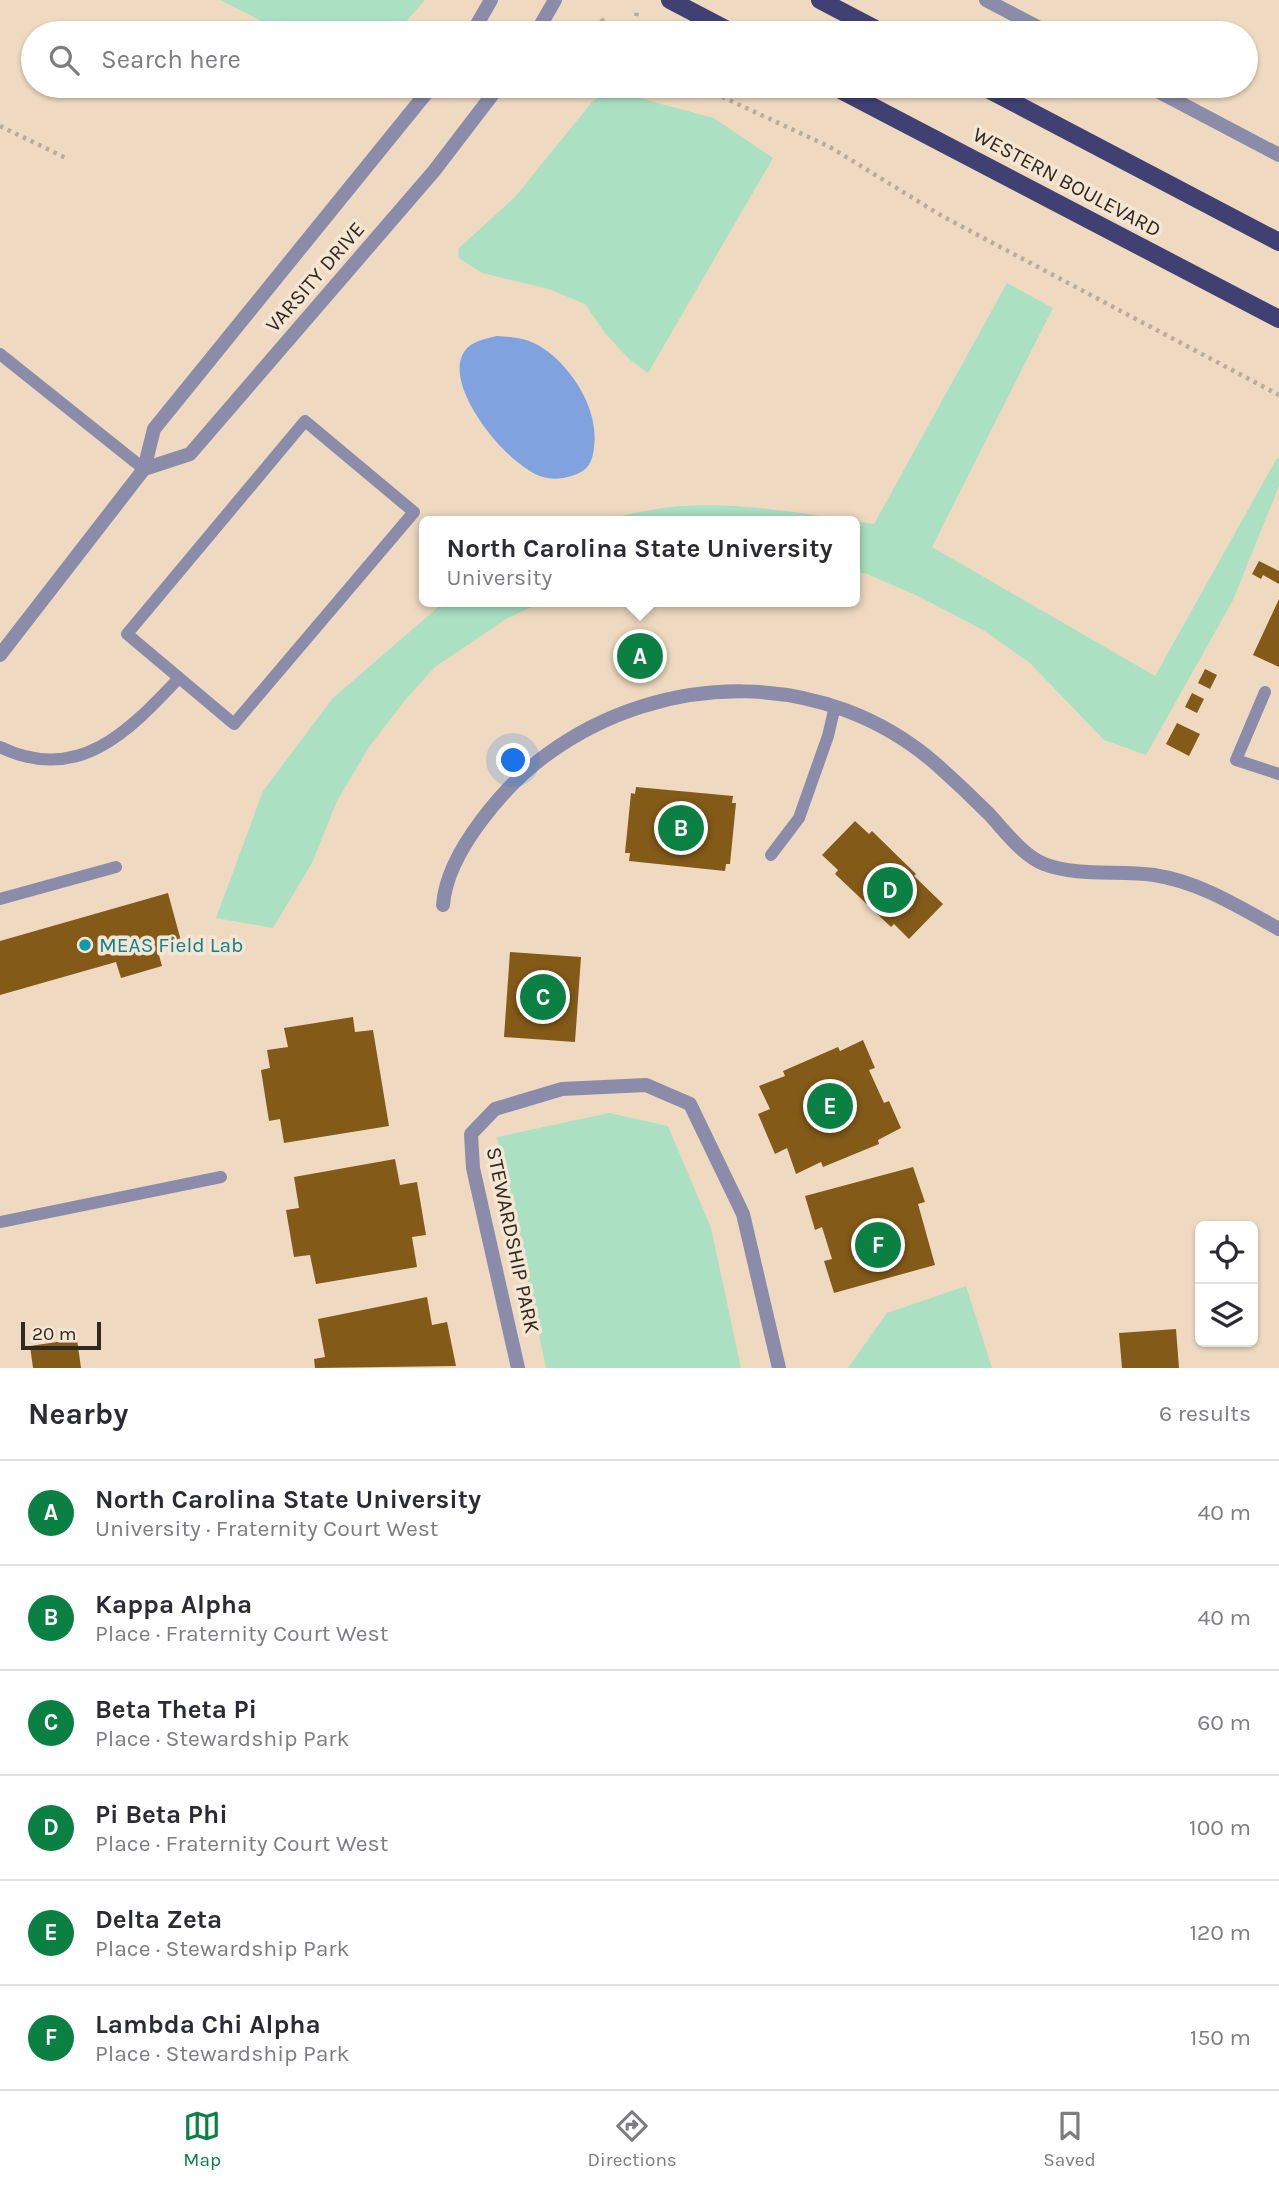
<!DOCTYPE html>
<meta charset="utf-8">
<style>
:root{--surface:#fff;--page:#f2f2f3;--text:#2b2b33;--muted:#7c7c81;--line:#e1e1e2;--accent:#0b8043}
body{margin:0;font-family:Karla,sans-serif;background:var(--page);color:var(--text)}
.controls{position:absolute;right:21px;bottom:21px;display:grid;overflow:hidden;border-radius:10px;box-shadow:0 2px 5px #0004}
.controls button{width:63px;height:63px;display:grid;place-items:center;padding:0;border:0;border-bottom:2px solid var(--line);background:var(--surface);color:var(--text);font:35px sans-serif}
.scale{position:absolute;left:21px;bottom:18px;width:80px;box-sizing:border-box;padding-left:7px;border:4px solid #2f2922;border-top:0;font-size:19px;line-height:24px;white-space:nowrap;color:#2f2922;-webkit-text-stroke:5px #f5e6d3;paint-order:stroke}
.you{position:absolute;left:514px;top:761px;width:24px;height:24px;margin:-18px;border:5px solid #fff;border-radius:50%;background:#1a73e8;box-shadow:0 0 0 10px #1a73e833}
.badge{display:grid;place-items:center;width:46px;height:46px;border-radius:50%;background:var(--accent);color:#fff;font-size:23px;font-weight:700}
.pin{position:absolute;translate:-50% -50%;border:4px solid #fff;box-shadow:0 2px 7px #0006}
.popup{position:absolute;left:419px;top:516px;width:441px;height:91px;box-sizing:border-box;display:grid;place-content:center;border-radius:10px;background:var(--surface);filter:drop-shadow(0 2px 5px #0005);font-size:23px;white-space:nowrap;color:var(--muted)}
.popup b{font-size:26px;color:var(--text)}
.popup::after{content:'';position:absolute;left:50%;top:100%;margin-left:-14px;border:14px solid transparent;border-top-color:var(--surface)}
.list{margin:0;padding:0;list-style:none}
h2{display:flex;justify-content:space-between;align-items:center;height:91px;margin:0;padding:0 28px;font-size:30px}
h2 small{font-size:23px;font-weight:400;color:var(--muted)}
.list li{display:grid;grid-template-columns:46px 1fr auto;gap:21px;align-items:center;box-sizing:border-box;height:105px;padding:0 28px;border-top:2px solid var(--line)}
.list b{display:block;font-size:26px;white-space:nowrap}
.list p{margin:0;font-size:23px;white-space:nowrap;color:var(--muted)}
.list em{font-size:23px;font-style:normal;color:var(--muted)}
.icon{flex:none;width:38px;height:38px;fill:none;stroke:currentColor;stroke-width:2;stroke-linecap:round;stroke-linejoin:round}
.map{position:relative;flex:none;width:1279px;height:1368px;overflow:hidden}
.search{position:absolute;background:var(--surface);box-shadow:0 2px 5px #0004;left:21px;right:21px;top:21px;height:77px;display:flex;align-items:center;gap:18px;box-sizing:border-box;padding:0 24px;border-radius:38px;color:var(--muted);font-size:26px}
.sheet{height:721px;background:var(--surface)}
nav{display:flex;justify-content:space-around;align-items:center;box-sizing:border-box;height:98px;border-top:2px solid var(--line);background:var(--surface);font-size:19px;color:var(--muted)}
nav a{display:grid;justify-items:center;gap:4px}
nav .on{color:var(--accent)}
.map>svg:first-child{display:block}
</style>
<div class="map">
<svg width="1279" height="1368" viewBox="0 0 1279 1368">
<rect width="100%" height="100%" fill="#f5e6d3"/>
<path fill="#efdac1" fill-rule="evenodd" d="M 0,0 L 1279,0 L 1279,1368 L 0,1368 ZM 33,33 L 1246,33 L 1246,86 L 33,86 ZM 425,521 L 855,521 L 855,602 L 425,602 ZM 1200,1226 L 1253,1226 L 1253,1342 L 1200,1342 Z"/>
<g fill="#abe0c2">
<path d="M 220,0 L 425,0 L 396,33 L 285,33 Z"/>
<path d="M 609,90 L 714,118 L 773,158 L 648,373 L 629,359 L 605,333 L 585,304 L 549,289 L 482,273 L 459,258 L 458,249 L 515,197 L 592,102 Z"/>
<path d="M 1007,283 L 1053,308 L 932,547 L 1155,676 L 1277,458 L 1279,459 L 1279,486 L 1233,600 L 1146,755 L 1104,740 L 1030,663 L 983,630 L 918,596 L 867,574 L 855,572 L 855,521 L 606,521 C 693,491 785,511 874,524 Z"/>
<path d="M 444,602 L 542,602 L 506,619 L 435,667 L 406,699 L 369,747 L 337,801 L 312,863 L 273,928 L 216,918 L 263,791 L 333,698 Z"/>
<path d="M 609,1113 L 668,1126 L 711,1228 L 741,1368 L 546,1368 L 497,1137 Z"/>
<path d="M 966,1286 L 992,1368 L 848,1368 L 887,1313 Z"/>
</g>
<path fill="#80a2de" d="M 497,336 C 515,337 532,339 547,351 C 575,372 599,412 594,447 C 593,458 590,468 579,473 C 570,477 559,480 548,478 C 513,474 441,387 464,352 C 471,341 485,339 497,336 Z"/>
<g fill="#845a18">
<path d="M 1259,561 L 1279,571 L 1279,584 L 1263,575 L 1261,579 L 1252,574 Z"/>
<path d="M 1279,599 L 1279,667 L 1253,655 Z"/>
<path d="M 1205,669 L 1217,675 L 1210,689 L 1198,683 Z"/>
<path d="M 1192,693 L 1204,699 L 1197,713 L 1185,707 Z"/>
<path d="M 1177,723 L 1200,734 L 1189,756 L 1166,744 Z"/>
<path d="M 636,787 L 733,796 L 732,803 L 736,803 L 730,864 L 726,864 L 725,871 L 629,861 L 630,853 L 625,853 L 631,793 L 635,794 Z"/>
<path d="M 855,821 L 869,834 L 872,831 L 916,874 L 914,876 L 943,904 L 909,939 L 894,924 L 891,927 L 835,874 L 838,870 L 822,855 Z"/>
<path d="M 168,893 L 181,941 L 157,948 L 162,966 L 121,978 L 116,962 L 0,995 L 0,941 Z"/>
<path d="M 510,952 L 581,957 L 575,1042 L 504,1037 Z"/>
<path d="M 353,1017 L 355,1032 L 373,1030 L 389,1126 L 284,1143 L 280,1119 L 269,1121 L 261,1070 L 270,1068 L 267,1050 L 288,1047 L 284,1028 Z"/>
<path d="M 863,1040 L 875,1068 L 869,1070 L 884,1103 L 889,1101 L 901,1128 L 878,1140 L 879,1144 L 823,1167 L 821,1162 L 796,1174 L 787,1148 L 775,1154 L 758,1114 L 770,1109 L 759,1086 L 785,1076 L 783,1071 L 838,1047 L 840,1051 Z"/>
<path d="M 395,1159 L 400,1185 L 417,1182 L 426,1235 L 412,1237 L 417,1267 L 316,1284 L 310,1255 L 294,1257 L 286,1210 L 299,1208 L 294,1177 Z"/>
<path d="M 913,1167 L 925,1202 L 918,1204 L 935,1265 L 834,1293 L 824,1261 L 832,1259 L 822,1227 L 815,1230 L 805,1196 Z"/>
<path d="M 427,1297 L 432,1325 L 447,1322 L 456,1366 L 315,1368 L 314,1359 L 325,1357 L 318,1319 Z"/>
<path d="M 1176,1329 L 1179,1368 L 1122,1368 L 1119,1333 Z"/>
<path d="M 77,1339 L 81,1368 L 33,1368 L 30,1346 Z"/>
</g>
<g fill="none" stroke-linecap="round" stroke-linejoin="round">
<g stroke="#b9ac9d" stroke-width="4.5" stroke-dasharray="3.5 5" stroke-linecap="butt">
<path d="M 601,19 L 614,33"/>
<path d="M 634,33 L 637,10"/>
<path d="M 699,86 L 830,147 L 942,216 L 1279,395"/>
<path d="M 0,126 L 68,159"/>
</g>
<g stroke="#8a8ca9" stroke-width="12">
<path d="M 0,354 L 144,469"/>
<path d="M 305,421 L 414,512 L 234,724 L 127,634 Z"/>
<path d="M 1265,692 L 1236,760 L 1279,774"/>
<path d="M 0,747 C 78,785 129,731 179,678"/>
<path d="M 771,855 L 799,818 L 828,736 L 835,706"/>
<path d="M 0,899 L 116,867"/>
<path d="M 0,1222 L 221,1177"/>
</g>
<g stroke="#8a8ca9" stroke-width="14">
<path d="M 986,0 L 1049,33"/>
<path d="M 1148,86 L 1279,155"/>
<path d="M 443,905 C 447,851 507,783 549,753 C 664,670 826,668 936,764 C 954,780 972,797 989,814 C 1005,831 1022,855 1044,864 C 1078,877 1118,870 1154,875 C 1200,882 1239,907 1279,929"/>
<path d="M 518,1368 L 473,1168 L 471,1134 L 495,1109 L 562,1089 L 646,1085 L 690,1104 L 743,1214 L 779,1368"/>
</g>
<g stroke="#8a8ca9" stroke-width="14">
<path d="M 472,33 L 491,0"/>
<path d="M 536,33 L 555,0"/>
<path d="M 144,469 L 190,454 L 434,171 L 499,86"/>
<path d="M 0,655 L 144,469 L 154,429 L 432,86"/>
</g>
<g stroke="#404172" stroke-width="18">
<path d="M 670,0 L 733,33"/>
<path d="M 820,0 L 883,33"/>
<path d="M 833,86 L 1279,319"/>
<path d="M 982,86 L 1279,242"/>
</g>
</g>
<circle fill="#0f9aa8" stroke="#f5e6d3" stroke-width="2.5" cx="85" cy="945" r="7"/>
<g text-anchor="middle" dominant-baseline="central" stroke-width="7" stroke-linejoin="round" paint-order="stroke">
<g font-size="21" fill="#2f2922" stroke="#f5e6d3">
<text transform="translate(1067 182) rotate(28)">WESTERN BOULEVARD</text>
<text transform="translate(315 277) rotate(-49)">VARSITY DRIVE</text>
<text transform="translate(513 1240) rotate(78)">STEWARDSHIP PARK</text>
</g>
<g font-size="21" fill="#0d838f" stroke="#f5e6d3" text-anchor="start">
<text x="99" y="945">MEAS Field Lab</text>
</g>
</g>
</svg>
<div class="controls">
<button><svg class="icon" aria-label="locate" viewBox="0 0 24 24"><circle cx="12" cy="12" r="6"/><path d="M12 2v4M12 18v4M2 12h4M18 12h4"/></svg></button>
<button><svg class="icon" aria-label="layers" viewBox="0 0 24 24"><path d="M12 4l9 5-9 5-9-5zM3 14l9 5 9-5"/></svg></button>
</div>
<div class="scale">20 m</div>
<div class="you"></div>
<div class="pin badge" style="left:640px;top:656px">A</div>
<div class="popup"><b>North Carolina State University</b>University</div>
<div class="pin badge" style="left:681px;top:828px">B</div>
<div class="pin badge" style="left:543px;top:997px">C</div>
<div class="pin badge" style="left:890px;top:890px">D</div>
<div class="pin badge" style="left:830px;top:1106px">E</div>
<div class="pin badge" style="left:878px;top:1245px">F</div>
<div class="search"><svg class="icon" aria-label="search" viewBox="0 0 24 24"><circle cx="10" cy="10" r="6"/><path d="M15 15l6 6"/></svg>Search here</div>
</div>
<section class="sheet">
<h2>Nearby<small>6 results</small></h2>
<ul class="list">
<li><span class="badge">A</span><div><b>North Carolina State University</b><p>University · Fraternity Court West</p></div><em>40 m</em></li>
<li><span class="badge">B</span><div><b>Kappa Alpha</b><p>Place · Fraternity Court West</p></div><em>40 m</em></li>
<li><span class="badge">C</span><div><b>Beta Theta Pi</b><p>Place · Stewardship Park</p></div><em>60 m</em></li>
<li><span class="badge">D</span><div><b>Pi Beta Phi</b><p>Place · Fraternity Court West</p></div><em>100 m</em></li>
<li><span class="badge">E</span><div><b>Delta Zeta</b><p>Place · Stewardship Park</p></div><em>120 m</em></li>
<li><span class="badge">F</span><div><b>Lambda Chi Alpha</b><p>Place · Stewardship Park</p></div><em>150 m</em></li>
</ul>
</section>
<nav>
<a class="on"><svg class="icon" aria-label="map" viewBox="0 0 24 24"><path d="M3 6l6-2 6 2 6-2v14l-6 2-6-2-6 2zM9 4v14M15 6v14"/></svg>Map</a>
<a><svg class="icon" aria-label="directions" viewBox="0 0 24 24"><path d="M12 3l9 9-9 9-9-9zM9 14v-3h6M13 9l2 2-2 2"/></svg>Directions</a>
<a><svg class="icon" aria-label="saved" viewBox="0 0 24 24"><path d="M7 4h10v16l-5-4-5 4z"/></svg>Saved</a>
</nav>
